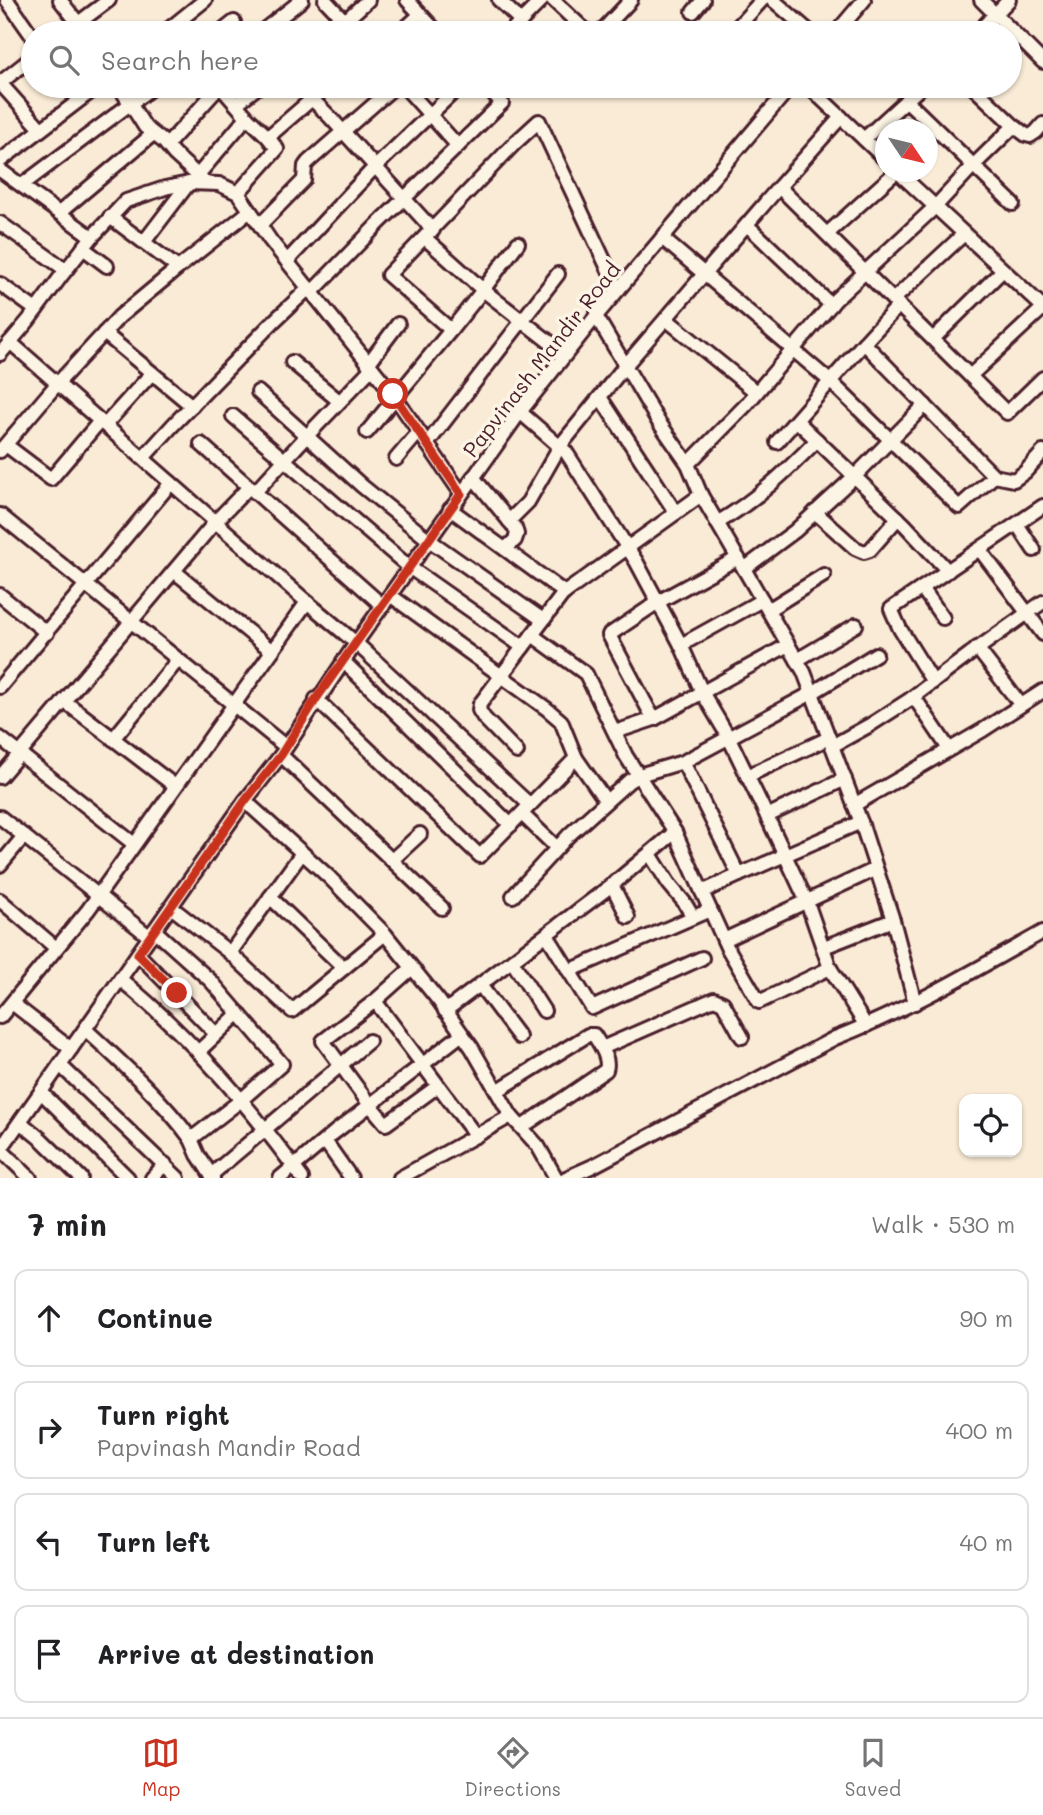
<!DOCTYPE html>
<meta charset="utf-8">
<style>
:root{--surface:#fff;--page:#f6f6f6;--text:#202124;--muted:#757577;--line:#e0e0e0;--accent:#c8321e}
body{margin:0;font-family:Mali,sans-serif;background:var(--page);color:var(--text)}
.controls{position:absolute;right:21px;bottom:21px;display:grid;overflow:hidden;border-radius:14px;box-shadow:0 2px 5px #0004}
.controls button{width:63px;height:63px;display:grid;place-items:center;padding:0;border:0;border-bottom:2px solid var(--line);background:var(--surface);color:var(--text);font:35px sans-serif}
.compass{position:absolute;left:875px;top:119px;width:63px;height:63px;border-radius:50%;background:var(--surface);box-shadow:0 2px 5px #0004;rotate:125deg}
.stop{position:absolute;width:21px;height:21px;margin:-16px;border:5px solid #c8321e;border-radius:50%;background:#fff}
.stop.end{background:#c8321e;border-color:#fff;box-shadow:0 2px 7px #0008}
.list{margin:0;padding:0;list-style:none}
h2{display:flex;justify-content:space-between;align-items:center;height:91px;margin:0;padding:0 28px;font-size:30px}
h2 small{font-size:23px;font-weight:400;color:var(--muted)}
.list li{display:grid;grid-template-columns:46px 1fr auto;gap:21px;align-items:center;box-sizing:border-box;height:98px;margin:0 14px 14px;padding:0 14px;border:2px solid var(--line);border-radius:14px}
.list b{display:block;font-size:26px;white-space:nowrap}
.list p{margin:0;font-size:23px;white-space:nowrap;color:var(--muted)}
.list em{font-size:23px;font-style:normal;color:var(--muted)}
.icon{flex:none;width:38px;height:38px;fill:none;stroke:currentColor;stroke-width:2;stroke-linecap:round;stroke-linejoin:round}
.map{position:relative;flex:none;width:1043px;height:1178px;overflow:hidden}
.search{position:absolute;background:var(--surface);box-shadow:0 2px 5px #0004;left:21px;right:21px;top:21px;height:77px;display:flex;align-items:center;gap:18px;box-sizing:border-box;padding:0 24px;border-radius:38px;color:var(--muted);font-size:26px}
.sheet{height:539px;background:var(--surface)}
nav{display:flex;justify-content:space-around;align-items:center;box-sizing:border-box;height:98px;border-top:2px solid var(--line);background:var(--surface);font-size:19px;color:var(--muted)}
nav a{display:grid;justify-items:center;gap:4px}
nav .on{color:var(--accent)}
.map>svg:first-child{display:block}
</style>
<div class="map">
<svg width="1043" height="1178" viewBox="0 0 1043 1178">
<rect width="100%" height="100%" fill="#f9ebd6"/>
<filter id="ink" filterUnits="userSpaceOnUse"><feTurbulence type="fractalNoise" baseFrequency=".0143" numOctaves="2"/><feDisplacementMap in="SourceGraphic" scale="14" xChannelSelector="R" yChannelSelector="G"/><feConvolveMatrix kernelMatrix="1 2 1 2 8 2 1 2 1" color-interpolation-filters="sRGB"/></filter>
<g filter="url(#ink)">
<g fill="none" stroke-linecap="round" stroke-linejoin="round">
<defs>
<g id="minor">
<path d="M 7,0 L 33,37"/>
<path d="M 60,0 L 78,23"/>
<path d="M 325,0 L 356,33"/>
<path d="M 407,0 L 438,33"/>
<path d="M 499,0 L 521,21"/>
<path d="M 553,0 L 588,33"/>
<path d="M 773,0 L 811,33"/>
<path d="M 981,0 L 1043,62"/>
<path d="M 693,12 L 703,0"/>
<path d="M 345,21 L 368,0"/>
<path d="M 65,33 L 109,0"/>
<path d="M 164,33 L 205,0"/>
<path d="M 220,33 L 234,22"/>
<path d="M 260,33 L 302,0"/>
<path d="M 322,33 L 341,17"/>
<path d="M 400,33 L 420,15"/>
<path d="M 509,33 L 542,0"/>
<path d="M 600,33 L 631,0"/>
<path d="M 732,33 L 762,0"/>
<path d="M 836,33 L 864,0"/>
<path d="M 977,33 L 1009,0"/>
<path d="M 0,83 L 41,129"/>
<path d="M 0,83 L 33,57"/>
<path d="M 119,86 L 145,127 L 164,142 L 174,154 L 206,183"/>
<path d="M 220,86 L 247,117 L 268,137 L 277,149 L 238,193"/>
<path d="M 299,86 L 329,116 L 433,230"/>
<path d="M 404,86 L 458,146"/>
<path d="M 808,86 L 886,160"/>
<path d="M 906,100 L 1013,204"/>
<path d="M 236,104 L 259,86"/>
<path d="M 841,117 L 779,187 L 970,376 L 1043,308"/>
<path d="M 1014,126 L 1026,135 L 1030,136 L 1036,132 L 1043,124"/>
<path d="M 268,137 L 327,86"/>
<path d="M 864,139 L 922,86"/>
<path d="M 167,145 L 220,86"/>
<path d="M 0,161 L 98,86"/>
<path d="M 0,170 L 92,237"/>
<path d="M 898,172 L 1043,307"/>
<path d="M 198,175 L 247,117"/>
<path d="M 22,185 L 154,86"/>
<path d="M 59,213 L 153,134"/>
<path d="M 110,217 L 178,268 L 250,211"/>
<path d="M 0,223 L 66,270"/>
<path d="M 260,225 L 304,180 L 305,166 L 308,162 L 395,86"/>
<path d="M 747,225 L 831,305"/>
<path d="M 827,234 L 896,172"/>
<path d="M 425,238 L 483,290 L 518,243"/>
<path d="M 662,238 L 831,382 L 959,507 L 994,476"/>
<path d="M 144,242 L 189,183"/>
<path d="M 83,248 L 107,266"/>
<path d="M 287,261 L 372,170 L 460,86"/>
<path d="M 0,284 L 36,310"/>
<path d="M 312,292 L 378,224 L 502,103 L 486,86"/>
<path d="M 893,300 L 964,234"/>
<path d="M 596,316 L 658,421 L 688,464 L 701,495 L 804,672 L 862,825 L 893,920 L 915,1003"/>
<path d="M 666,319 L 756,392"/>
<path d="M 104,333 L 192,406"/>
<path d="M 933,339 L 1003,270"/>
<path d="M 10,342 L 307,602 L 356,643 L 530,805"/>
<path d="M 864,343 L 899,305"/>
<path d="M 0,354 L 28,321 L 62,275 L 92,237 L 126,201 L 165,188 L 189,183 L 219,184 L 238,193 L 270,240 L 393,394 L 461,493"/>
<path d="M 565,354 L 483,290 L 451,330 L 388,275 L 515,143 L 539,121 L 618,290"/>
<path d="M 292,362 L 339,401"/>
<path d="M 368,364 L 398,324"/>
<path d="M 970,376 L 1007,413 L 1043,378"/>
<path d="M 258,392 L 362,486 L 429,540 L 543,620"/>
<path d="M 600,397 L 676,513"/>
<path d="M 520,412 L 566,452 L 636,561 L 681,645 L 702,692 L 729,738 L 763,808 L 807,902 L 830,968 L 866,1026"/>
<path d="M 233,416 L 409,567 L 523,647"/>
<path d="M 797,421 L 905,525 L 948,571"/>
<path d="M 105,425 L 152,373"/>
<path d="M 367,432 L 451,330"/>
<path d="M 777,442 L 864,343 L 994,476 L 1014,480 L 1025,472 L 1043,452"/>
<path d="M 201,444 L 383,606"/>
<path d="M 427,444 L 558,274"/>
<path d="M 6,445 L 51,479 L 100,421"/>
<path d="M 0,451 L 57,384 L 119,317 L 178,268"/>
<path d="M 143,458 L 173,425 L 272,323 L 309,288"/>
<path d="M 396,459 L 419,432"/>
<path d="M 688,464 L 746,405 L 835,300 L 935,207 L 974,165 L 1014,126 L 972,86"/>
<path d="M 473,477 L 515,528 L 517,534 L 515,540 L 505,549"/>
<path d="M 255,492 L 302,441 L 372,368"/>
<path d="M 450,509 L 565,593"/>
<path d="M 815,512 L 855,548 L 864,552 L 870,550 L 898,518"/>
<path d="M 0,515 L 286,747"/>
<path d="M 509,521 L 528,502 L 560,446 L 625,366 L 779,187"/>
<path d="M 717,523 C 755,501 787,471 817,440"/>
<path d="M 1017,524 L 1034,550"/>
<path d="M 980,550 L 1043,634"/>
<path d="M 738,558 L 658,602 L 609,635 L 651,714 L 654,719 L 788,645"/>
<path d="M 744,569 L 795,531 L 855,476 L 925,405"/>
<path d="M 174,571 L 272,651"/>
<path d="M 922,588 L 943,618"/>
<path d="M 0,595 L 47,633"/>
<path d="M 390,595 L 547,709 L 561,721 L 576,758 L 606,801"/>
<path d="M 768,610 L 824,575"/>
<path d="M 532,635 L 586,674 L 626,756 L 675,832 L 727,947 L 759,1002 L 830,968"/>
<path d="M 681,645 L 762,600"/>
<path d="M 977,648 L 1021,705"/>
<path d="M 797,660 L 856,625"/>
<path d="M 343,661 L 511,825"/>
<path d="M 933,682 L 900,629 L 891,609 L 1043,506"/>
<path d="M 0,687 L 171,483"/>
<path d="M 914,697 L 949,749"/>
<path d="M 316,699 L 480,856 L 576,758"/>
<path d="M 64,701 L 175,786"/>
<path d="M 615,732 L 654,719"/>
<path d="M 0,738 L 134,844"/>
<path d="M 113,739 L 178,660"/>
<path d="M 832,746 L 870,725 L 909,700 L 970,654 L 1043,602"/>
<path d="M 517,752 L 484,718 L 479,710 L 480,704 L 563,594 L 701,495"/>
<path d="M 281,755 L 442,908"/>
<path d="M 683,762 L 739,875 L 861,822"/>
<path d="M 747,776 L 829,738"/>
<path d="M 0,777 L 216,521 L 249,487"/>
<path d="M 245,801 L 329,877 L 385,934 L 439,1001 L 472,1048 L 511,1116 L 538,1146 L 556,1178"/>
<path d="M 854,805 L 983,730 L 1043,691"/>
<path d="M 522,814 L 557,848"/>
<path d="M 767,816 L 845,779"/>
<path d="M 0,817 L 150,937"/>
<path d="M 302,853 L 230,953 L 292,1011 L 385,934"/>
<path d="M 650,854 L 669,884 L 684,902 L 693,917"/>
<path d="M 392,860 L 420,834"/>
<path d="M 0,865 L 24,836"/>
<path d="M 612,885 L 628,917"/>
<path d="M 702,892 L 739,875"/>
<path d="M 513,896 L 569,835 L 629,781 L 639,775 L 683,762 L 812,693 L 876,654"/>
<path d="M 270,897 L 344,968"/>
<path d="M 0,900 L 56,948"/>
<path d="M 171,907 L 230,953"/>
<path d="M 547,935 L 592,1008 L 702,958"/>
<path d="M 724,940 L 876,869"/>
<path d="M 824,947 L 893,920"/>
<path d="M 138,954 L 216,1034"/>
<path d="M 512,961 L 544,1011"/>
<path d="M 412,968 L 375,1001 L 323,1041 L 370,1105 L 386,1124 L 438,1086"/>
<path d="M 569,971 L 710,910"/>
<path d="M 120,979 C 188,1034 251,1108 302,1178"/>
<path d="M 480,985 L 519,1037"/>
<path d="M 375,1001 L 476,1136"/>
<path d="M 12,1003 L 71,1049"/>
<path d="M 445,1011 L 612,885 L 675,832"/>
<path d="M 0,1017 L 88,910 L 307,602"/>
<path d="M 85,1029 C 122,1063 161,1098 191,1139 L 240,1101 L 282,1064 L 211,981 L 154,930"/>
<path d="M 602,1048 L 714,999 L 723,1003 L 742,1037"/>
<path d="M 198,1052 L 239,1013"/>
<path d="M 60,1065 L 178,1178"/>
<path d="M 497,1091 L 588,1035 L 594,1035 C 600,1045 610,1058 606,1070 L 522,1127"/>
<path d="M 41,1092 L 128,1178"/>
<path d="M 20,1122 L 42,1140 L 81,1178"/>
<path d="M 191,1139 L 198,1155 L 213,1178"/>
<path d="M 325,1141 L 351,1178"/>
<path d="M 0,1149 L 30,1178"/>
<path d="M 0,1150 L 245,801 L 281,755 L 356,643 L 520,412 L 596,316 L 791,86"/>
<path d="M 211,1175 L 369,1041"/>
<path d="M 152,1178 L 165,1164"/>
<path d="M 280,1178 L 335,1132 L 462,1034"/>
<path d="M 400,1178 L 511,1116"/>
<path d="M 566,1178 L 593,1166 L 835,1038 C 908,1010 975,970 1043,932"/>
</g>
</defs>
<use href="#minor" stroke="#4a1f2b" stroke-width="18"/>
<use href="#minor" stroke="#fcf5e5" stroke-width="12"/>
</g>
</g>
<g fill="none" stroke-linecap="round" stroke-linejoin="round" filter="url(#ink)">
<path stroke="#c8321e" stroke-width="9" d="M 177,993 L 138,954 L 245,801 L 281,755 L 316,699 L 461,494 L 393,394"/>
</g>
<g text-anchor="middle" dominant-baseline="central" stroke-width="7" stroke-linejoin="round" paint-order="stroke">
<g font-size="21" fill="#4a1f2b" stroke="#fcf5e5">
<text transform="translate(541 359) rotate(-52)">Papvinash Mandir Road</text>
</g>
</g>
</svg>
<div class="controls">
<button><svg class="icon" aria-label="locate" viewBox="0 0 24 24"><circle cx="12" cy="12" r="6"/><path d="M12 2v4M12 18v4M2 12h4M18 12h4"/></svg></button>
</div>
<svg class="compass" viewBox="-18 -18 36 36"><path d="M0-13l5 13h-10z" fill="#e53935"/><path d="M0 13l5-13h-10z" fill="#757577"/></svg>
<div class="stop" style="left:393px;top:394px"></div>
<div class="stop end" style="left:177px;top:993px"></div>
<div class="search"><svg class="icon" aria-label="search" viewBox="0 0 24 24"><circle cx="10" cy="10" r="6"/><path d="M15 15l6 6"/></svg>Search here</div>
</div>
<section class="sheet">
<h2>7 min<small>Walk · 530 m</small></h2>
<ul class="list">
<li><svg class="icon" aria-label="ahead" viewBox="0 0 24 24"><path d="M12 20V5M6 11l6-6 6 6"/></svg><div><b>Continue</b></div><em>90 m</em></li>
<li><svg class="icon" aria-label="right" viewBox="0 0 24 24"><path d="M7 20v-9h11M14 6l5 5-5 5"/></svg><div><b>Turn right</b><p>Papvinash Mandir Road</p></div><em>400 m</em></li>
<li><svg class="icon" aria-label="left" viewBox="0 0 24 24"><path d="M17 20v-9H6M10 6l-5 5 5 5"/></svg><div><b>Turn left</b></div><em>40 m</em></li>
<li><svg class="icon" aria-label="arrive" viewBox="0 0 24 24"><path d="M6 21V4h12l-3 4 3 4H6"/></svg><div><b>Arrive at destination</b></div></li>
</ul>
</section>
<nav>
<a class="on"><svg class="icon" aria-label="map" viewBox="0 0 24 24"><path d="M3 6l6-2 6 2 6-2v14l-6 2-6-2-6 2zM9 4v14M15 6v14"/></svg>Map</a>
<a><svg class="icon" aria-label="directions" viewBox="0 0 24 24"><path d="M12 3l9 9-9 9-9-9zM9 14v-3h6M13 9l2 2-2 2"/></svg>Directions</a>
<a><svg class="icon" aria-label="saved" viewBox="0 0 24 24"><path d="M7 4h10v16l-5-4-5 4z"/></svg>Saved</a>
</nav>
